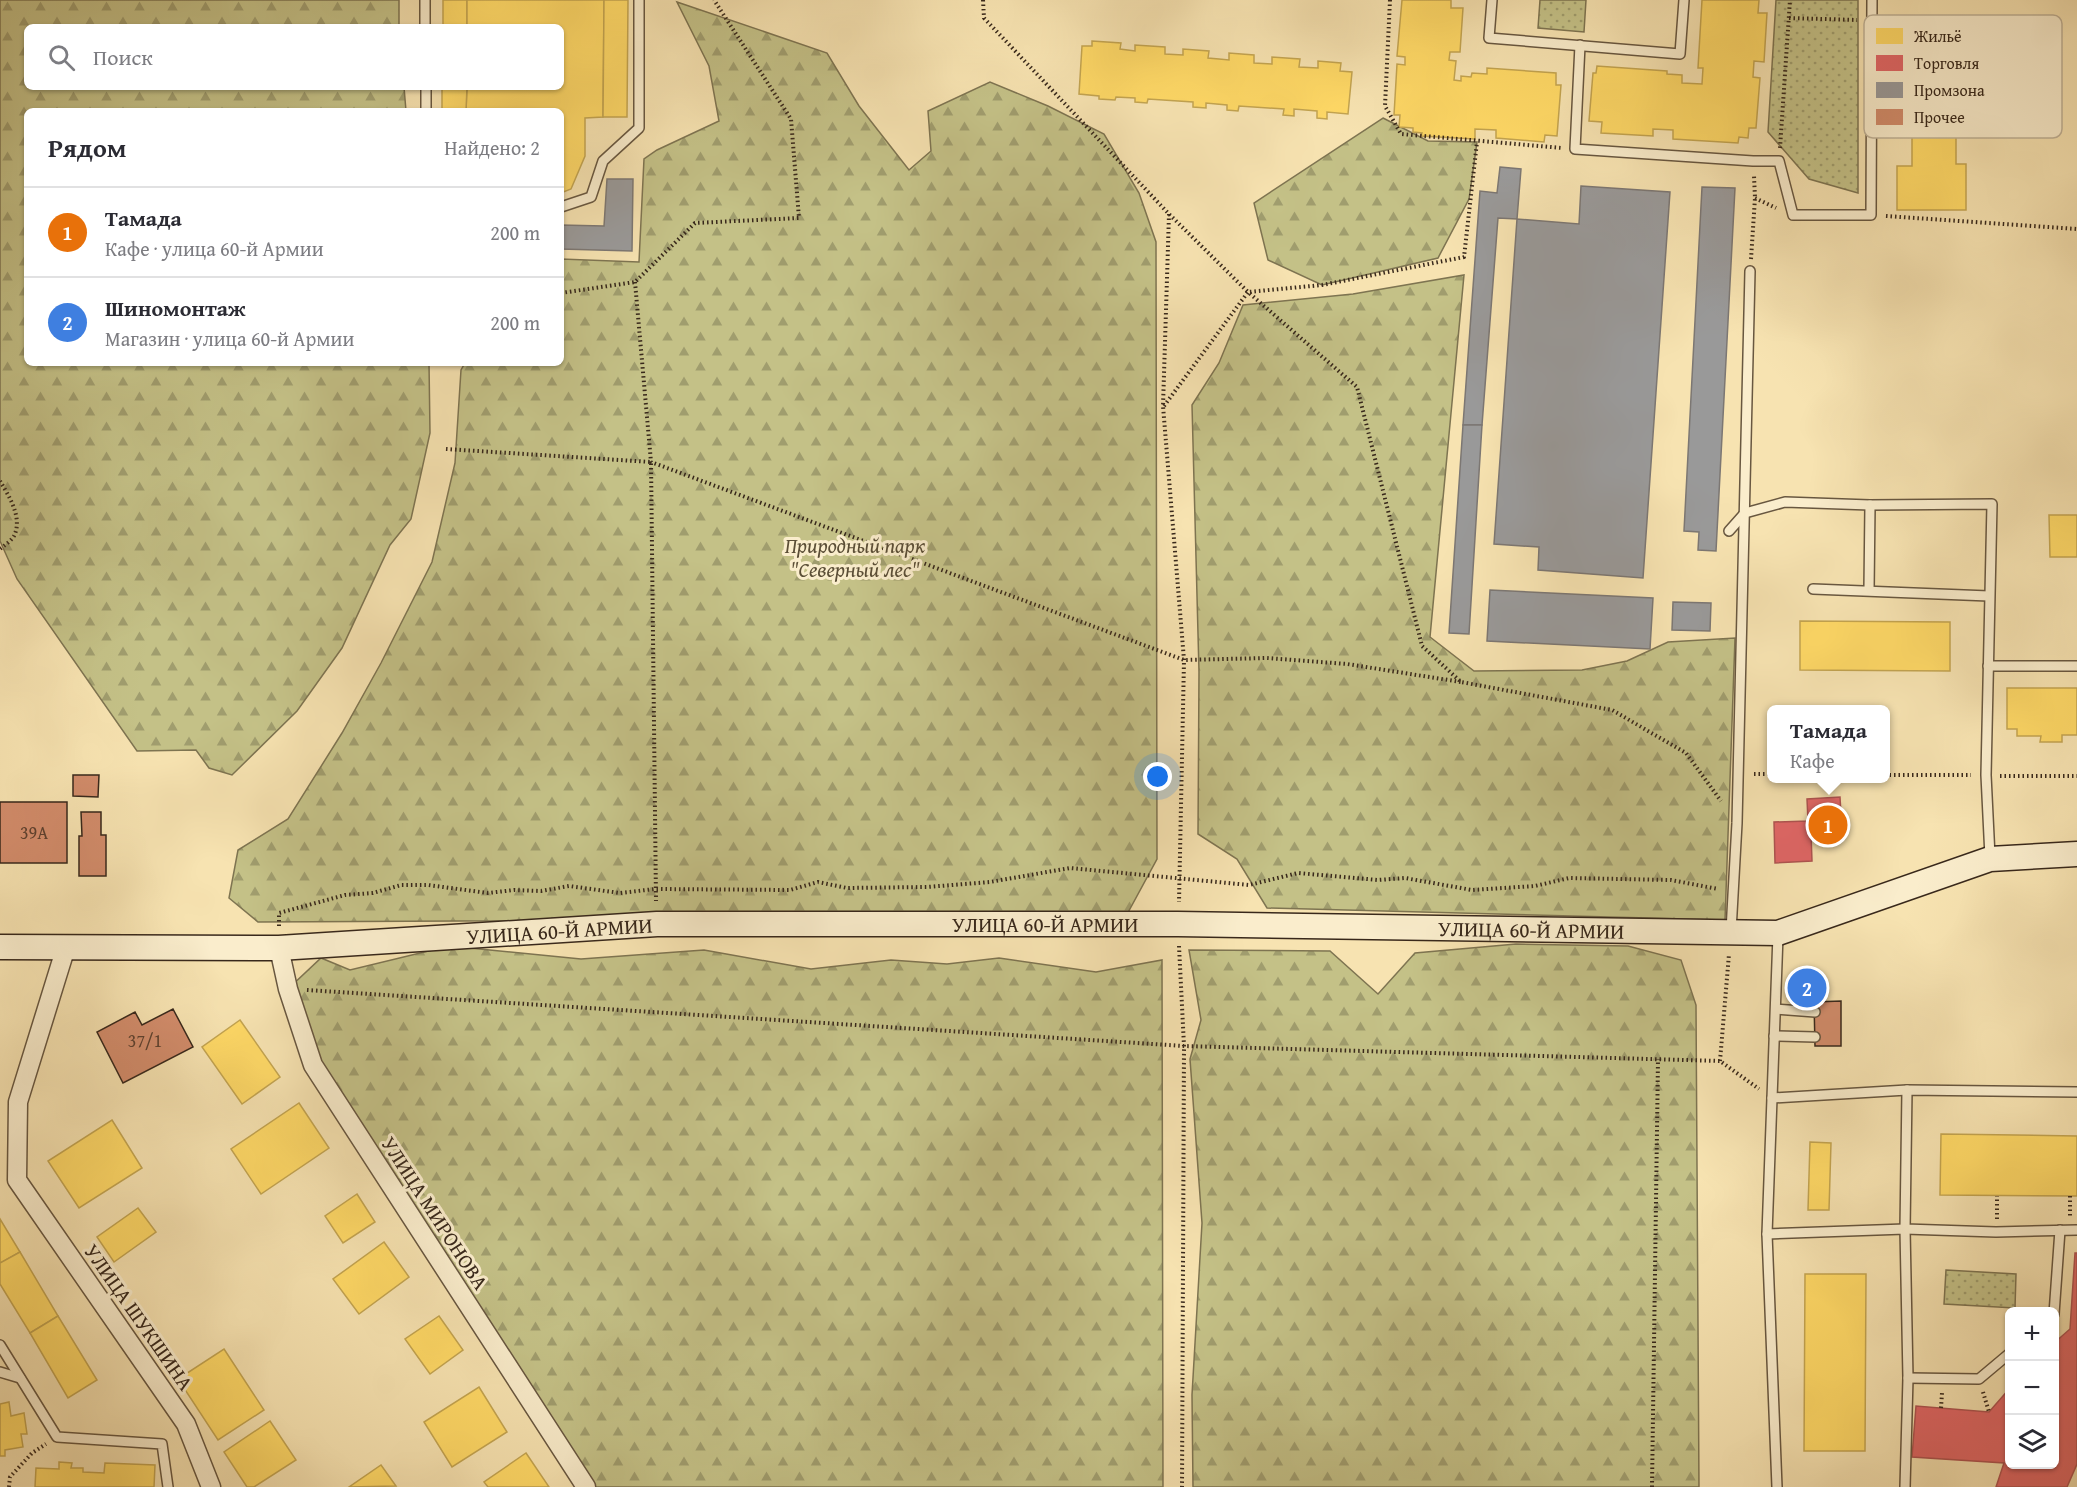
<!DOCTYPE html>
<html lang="ru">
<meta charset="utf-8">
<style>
:root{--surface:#fff;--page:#f2f2f3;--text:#2b2b33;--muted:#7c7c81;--line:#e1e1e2;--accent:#db2777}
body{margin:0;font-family:"Gentium Book Plus",serif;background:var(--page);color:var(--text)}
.controls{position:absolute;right:18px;bottom:18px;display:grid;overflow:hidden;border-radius:9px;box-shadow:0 2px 4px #0004}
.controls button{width:54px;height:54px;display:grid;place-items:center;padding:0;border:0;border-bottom:2px solid var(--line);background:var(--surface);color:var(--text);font:30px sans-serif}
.you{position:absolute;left:1158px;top:777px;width:21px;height:21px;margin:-15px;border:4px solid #fff;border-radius:50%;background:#1a73e8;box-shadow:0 0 0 9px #1a73e833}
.badge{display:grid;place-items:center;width:39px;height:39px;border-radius:50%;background:var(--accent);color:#fff;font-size:20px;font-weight:700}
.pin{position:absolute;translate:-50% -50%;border:3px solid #fff;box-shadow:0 2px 6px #0006}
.popup{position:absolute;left:1767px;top:705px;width:123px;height:78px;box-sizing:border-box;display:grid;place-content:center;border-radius:9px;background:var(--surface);filter:drop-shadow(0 2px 4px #0005);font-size:20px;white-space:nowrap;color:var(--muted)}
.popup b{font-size:22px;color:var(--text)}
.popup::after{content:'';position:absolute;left:50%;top:100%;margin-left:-12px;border:12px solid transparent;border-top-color:var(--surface)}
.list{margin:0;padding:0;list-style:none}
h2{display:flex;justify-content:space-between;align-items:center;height:78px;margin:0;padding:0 24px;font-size:26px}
h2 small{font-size:20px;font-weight:400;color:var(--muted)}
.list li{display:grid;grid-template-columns:39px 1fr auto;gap:18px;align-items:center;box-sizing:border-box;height:90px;padding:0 24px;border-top:2px solid var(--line)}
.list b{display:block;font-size:22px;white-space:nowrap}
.list p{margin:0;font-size:20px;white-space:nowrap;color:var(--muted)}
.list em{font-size:20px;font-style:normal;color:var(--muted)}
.icon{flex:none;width:33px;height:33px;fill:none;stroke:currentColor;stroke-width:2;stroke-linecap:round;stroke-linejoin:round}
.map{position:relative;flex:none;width:2077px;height:1487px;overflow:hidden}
.search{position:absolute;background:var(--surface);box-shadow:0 2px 4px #0004;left:24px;top:24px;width:540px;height:66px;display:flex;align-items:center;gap:15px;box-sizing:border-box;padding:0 21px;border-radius:9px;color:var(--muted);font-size:22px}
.panel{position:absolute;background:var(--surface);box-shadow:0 2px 4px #0004;left:24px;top:108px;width:540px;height:258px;border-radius:9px}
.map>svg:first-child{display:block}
</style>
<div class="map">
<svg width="2077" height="1487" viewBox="0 0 2077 1487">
<defs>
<pattern id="grass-dots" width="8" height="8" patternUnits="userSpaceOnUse" patternTransform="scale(1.5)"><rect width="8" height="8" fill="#c4c187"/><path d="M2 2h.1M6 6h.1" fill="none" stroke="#a09d6e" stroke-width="1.8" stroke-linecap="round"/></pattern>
<pattern id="forest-firs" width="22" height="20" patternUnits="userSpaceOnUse" patternTransform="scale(1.5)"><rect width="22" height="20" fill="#c4c187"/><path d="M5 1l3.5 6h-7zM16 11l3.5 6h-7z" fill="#a09d6e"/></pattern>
</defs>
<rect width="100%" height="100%" fill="#f7e3b1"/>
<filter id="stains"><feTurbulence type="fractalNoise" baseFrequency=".00333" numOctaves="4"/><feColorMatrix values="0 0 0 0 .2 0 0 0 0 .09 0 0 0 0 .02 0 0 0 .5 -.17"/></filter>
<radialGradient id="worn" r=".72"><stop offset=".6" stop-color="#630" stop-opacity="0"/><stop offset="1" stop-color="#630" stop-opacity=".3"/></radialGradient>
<g fill="url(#grass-dots)" stroke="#7e7451" stroke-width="1.5">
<path d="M 1540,0 L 1586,0 L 1584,32 L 1538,28 Z"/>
<path d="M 1776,0 L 1858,0 L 1858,193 L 1809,179 L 1768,132 Z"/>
<path d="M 1946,1270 L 2016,1274 L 2015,1308 L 1944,1304 Z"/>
</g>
<g fill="url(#forest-firs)" stroke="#7e7451" stroke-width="1.5">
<path d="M 0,0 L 399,0 L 399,27 L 27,27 L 27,87 L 404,87 L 406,111 L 27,111 L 27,363 L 429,363 L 430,433 L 411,519 L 390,545 L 342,648 L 297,711 L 232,775 L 209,768 L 196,750 L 137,751 L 17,579 L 0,541 Z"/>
<path d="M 677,2 L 827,53 L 859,106 L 909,170 L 931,151 L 928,111 L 990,82 L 1048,106 L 1104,134 L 1139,193 L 1156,242 L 1157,859 L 1125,918 L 258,922 L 229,898 L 238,850 L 288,819 L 342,733 L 381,663 L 432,562 L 455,463 L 461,370 L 465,363 L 561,363 L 561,259 L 639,262 L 644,159 L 657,150 L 719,121 L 709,66 Z"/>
<path d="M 1383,118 L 1428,141 L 1477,142 L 1469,199 L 1438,258 L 1322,285 L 1268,260 L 1254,203 Z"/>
<path d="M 1464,275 L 1430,637 L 1474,671 L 1582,670 L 1627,661 L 1668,642 L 1735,638 L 1725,920 L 1267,908 L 1237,859 L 1198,834 L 1199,672 L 1192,405 L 1219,363 L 1243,305 L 1353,294 Z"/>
<path d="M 1516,944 L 1628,946 L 1681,960 L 1696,1005 L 1699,1487 L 1193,1487 L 1192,1395 L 1202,1223 L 1190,1059 L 1201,1020 L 1189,950 L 1330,951 L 1378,994 L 1415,953 Z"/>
<path d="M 449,946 L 581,959 L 704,950 L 811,969 L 891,960 L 947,964 L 999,958 L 1096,972 L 1162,960 L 1163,1487 L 586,1487 L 313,1065 L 288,989 L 321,958 L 350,970 Z"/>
</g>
<g fill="#ffd966" stroke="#c3a450" stroke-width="1.5">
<rect x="443" y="0" width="24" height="27"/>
<path d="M 467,0 L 604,0 L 603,117 L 585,118 L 585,156 L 571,189 L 561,193 L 561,111 L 466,111 L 467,87 L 561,87 L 561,27 L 467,27 Z"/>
<path d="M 604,0 L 628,0 L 627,117 L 603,117 Z"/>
<path d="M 1402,0 L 1451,0 L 1451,8 L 1463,8 L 1460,52 L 1450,52 L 1449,60 L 1456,61 L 1454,80 L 1461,81 L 1461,76 L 1471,77 L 1472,73 L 1487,74 L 1487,68 L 1556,73 L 1556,85 L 1561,85 L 1557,136 L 1545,135 L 1544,142 L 1496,138 L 1496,130 L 1475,129 L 1475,139 L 1421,136 L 1422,133 L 1413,132 L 1413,128 L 1399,127 L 1400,115 L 1394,115 L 1397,64 L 1405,65 L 1405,57 L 1397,56 Z"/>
<path d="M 1702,0 L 1759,0 L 1758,13 L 1767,13 L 1764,62 L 1754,61 L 1753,77 L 1760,78 L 1756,128 L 1749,128 L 1748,138 L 1739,137 L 1738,143 L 1673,139 L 1673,130 L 1653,129 L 1653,136 L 1601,133 L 1602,122 L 1589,121 L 1593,73 L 1596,73 L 1597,66 L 1667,71 L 1667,74 L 1682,75 L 1682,83 L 1702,84 L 1703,68 L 1698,68 Z"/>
<path d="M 1092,41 L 1121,43 L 1120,49 L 1135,51 L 1135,45 L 1165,47 L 1165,54 L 1183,55 L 1183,49 L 1209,51 L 1208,58 L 1219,59 L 1229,60 L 1229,53 L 1254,55 L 1254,63 L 1272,64 L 1272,57 L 1300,59 L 1299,67 L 1318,68 L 1318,61 L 1341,63 L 1340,71 L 1352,72 L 1348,114 L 1327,112 L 1327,119 L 1317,118 L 1317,111 L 1294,109 L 1294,116 L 1283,115 L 1284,109 L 1239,106 L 1238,111 L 1227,110 L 1227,105 L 1206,103 L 1206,108 L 1193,107 L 1193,102 L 1148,99 L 1147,103 L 1135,102 L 1135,98 L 1116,97 L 1115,100 L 1099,99 L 1099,96 L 1079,94 L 1082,46 L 1092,46 Z"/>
<path d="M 1967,70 L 1967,117 L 1956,117 L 1956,164 L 1966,164 L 1966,210 L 1897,210 L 1897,166 L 1912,166 L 1912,115 L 1897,115 L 1897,71 Z"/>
<path d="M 442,87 L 467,87 L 466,111 L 442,111 Z"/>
<path d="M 2049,515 L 2077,515 L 2077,557 L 2050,557 Z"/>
<path d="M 1800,621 L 1950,622 L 1950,671 L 1800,670 Z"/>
<path d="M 2007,688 L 2077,688 L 2077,735 L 2062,735 L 2062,742 L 2040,742 L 2041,736 L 2017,736 L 2017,729 L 2007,729 Z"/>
<path d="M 240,1020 L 280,1077 L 242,1104 L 202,1047 Z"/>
<path d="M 299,1103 L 329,1148 L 261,1194 L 231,1149 Z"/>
<path d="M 112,1120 L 142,1168 L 79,1208 L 48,1161 Z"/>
<path d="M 1941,1134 L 2077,1136 L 2077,1196 L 1940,1195 Z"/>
<path d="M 1810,1142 L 1831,1143 L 1829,1210 L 1808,1210 Z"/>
<path d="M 357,1194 L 375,1222 L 343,1243 L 325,1216 Z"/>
<path d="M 138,1208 L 156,1232 L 114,1262 L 97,1237 Z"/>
<path d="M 0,1219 L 20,1252 L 0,1263 Z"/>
<path d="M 384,1242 L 409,1277 L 359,1314 L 333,1279 Z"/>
<path d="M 20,1252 L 58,1316 L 30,1333 L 0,1284 L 0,1263 Z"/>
<path d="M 1805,1274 L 1866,1274 L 1865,1451 L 1804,1451 Z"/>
<path d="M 58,1316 L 97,1380 L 68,1398 L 30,1333 Z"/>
<path d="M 439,1316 L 463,1350 L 430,1374 L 405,1339 Z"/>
<path d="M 224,1349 L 264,1410 L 218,1440 L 178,1379 Z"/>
<path d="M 479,1387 L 507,1432 L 452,1467 L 424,1422 Z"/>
<path d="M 9,1402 L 11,1416 L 24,1413 L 27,1434 L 21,1434 L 23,1447 L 5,1450 L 5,1456 L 0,1456 L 0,1404 Z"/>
<path d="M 270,1421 L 296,1460 L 254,1487 L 247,1487 L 224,1452 Z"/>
<path d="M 526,1453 L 549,1487 L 488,1487 L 484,1482 Z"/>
<path d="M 59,1462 L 72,1463 L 71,1468 L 83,1468 L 83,1472 L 104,1473 L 105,1463 L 155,1465 L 154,1487 L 35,1487 L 36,1468 L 59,1469 Z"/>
<path d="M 381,1465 L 396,1486 L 349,1487 Z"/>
</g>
<g fill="#e06666" stroke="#ae5350" stroke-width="1.5">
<path d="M 1840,797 L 1842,832 L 1811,833 L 1812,861 L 1775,863 L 1774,822 L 1808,821 L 1807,799 Z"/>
<path d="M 1799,981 L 1817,981 L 1818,994 L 1799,994 Z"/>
<path d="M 2075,1253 L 2077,1253 L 2077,1464 L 2067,1487 L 1996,1487 L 2004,1463 L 1912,1457 L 1916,1406 L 1989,1412 L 2010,1388 L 2010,1464 L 2054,1464 L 2054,1343 L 2070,1329 Z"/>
</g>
<g fill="#999" stroke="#7c7773" stroke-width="1.5">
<path d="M 1500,167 L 1521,169 L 1517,219 L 1498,218 L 1482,425 L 1463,425 L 1480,191 L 1497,193 Z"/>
<path d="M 607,179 L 633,179 L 632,251 L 561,249 L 561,225 L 604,226 Z"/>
<path d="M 1581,186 L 1670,192 L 1643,578 L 1538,570 L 1539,547 L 1494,544 L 1517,219 L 1579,224 Z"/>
<path d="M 1702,187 L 1735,188 L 1716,551 L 1698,550 L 1699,532 L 1684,531 Z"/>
<path d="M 1463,425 L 1482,425 L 1469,634 L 1449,633 Z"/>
<path d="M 1490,590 L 1653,598 L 1650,649 L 1487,641 Z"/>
<path d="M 1673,602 L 1711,603 L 1710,631 L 1672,630 Z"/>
</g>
<g fill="#d28c6b" stroke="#38281b" stroke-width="1.5">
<path d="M 73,775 L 99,775 L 98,797 L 73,796 Z"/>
<rect x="0" y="802" width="67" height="61"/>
<path d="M 81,812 L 101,812 L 101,835 L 106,835 L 106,876 L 79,876 L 79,836 L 82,836 Z"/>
<path d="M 1841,1001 L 1841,1046 L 1815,1046 L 1814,1002 Z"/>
<path d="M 173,1009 L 193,1047 L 123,1083 L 97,1032 L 135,1012 L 142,1025 Z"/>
</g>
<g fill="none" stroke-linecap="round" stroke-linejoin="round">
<defs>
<g id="lane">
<path d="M 425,0 L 425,27"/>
<path d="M 1492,0 L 1489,38 L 1680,54 L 1684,0"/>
<path d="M 1580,45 L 1575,149 L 1753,161 L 1779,161 L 1793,215 L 1871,215 L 1872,0"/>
<path d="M 426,87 L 426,111"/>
<path d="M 561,207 L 591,197 L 603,161 L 639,128 L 639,0"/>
<path d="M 1729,531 L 1745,513 L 1785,502 L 1870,505 L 1992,504 L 1986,775 L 1990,857"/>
<path d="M 1813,589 L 1989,596"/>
<path d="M 1869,590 L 1870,505"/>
<path d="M 1988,666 L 2077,666"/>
<path d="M 1731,931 L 1737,823 L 1750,271"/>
<path d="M 1776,1009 L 1815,1012"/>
<path d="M 1774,1036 L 1815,1037"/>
<path d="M 1907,1090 L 1905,1229 L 1996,1232 L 2077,1230"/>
<path d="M 1772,1098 L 1907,1090 L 2077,1092"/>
<path d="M 1767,1234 L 1905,1229 L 1908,1378 L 1905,1487"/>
<path d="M 2054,1314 L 2060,1230"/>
<path d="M 0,1345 L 57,1437 L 162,1444 L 168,1487"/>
<path d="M 0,1372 L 20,1378"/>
<path d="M 1908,1378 L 1979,1379 L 2010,1353"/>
<path d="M 1777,1487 L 1767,1234 L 1778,935"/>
</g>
<g id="street">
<path d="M 66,947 L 18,1102 L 17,1180 L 186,1424 L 211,1487"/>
<path d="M 279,948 L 288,989 L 313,1065 L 586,1487"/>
</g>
<g id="secondary">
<path id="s1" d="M 0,947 L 279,948 L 657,924 L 1178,924 L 1778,933 L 1990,859 L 2077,854"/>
</g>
</defs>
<use href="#lane" stroke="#685740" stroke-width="12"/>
<use href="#street" stroke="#685740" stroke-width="21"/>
<use href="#secondary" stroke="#38281b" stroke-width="27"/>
<g stroke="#38281b" stroke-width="4" stroke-dasharray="1.5 3" stroke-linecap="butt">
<path d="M 983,0 L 984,18 L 1169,214 L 1248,292 L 1322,285 L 1464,257 L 1477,142"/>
<path d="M 1390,0 L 1385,106 L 1401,134 L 1562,148"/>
<path d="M 1789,18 L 1857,20"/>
<path d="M 1780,148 L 1790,0"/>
<path d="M 1755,198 L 1776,208"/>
<path d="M 1169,214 L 1163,406 L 1184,660 L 1179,902"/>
<path d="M 1886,216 L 2077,229"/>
<path d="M 1751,259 L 1755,198 L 1754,176"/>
<path d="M 635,282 L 651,462 L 1184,660 L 1267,658 L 1347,664 L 1461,682"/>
<path d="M 561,293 L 635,282 L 695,223 L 799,218 L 791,119 L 714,0"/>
<path d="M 1164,406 L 1248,292 L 1357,387 L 1422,646 L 1461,682 L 1612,710 L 1686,753 L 1721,801"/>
<path d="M 446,449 L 651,462 L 656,901"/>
<path d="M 0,481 C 9,496 23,518 14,536 C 11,541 5,545 0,549"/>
<path d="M 1754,774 L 1771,774"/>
<path d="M 1885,775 L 1971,775"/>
<path d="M 2000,776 L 2077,776"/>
<path d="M 279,926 L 279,913 L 345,895 L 373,893 L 401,885 L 428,885 L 488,893 L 514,890 L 541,891 L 569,886 L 620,893 L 655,889 L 790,890 L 818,882 L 847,888 L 927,887 L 990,882 L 1070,868 L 1249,885 L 1298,873 L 1378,880 L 1405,878 L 1472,890 L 1535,886 L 1569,878 L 1671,880 L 1718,889"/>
<path d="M 1179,946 L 1184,1046 L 1182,1487"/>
<path d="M 307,990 L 1184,1046 L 1720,1061 L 1759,1089"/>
<path d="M 1720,1061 L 1729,954"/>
<path d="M 2070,1196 L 2070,1217"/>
<path d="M 1997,1219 L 1997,1196"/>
<path d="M 1983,1392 L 1989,1412"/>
<path d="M 1941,1408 L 1942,1393"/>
<path d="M 9,1487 L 10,1477 L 32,1453 L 46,1444"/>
<path d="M 1652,1487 L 1658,1059"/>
</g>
<use href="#lane" stroke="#faedcc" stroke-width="9"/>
<use href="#street" stroke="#faedcc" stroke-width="18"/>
<use href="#secondary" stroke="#faedcc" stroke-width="24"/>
</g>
<g text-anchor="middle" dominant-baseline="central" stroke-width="6" stroke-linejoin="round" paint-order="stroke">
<g font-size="18" fill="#5e412f">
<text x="34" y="832">39А</text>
<text x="145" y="1040">37/1</text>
</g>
<g font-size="21" font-style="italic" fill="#5b4e36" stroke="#faedcc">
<text x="855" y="545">Природный парк<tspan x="855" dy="24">"Северный лес"</tspan></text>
</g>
<g font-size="21" fill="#38281b" stroke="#faedcc">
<text stroke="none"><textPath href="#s1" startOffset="1046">УЛИЦА 60-Й АРМИИ</textPath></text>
<text stroke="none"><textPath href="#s1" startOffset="560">УЛИЦА 60-Й АРМИИ</textPath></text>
<text stroke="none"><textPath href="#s1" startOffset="1532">УЛИЦА 60-Й АРМИИ</textPath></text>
<text transform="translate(435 1213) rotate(57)">УЛИЦА МИРОНОВА</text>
<text transform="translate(139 1317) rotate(55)">УЛИЦА ШУКШИНА</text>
</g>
</g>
<rect x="1864" y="15" width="198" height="123" rx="9" fill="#faedcc" stroke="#c0b297" stroke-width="1.5"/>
<rect x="1876" y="28" width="27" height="16" fill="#ffd966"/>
<rect x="1876" y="55" width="27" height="16" fill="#e06666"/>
<rect x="1876" y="82" width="27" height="16" fill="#999"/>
<rect x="1876" y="109" width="27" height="16" fill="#d28c6b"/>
<g font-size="16" fill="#38281b">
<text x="1914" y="42">Жильё</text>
<text x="1914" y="69">Торговля</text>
<text x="1914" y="96">Промзона</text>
<text x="1914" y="123">Прочее</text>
</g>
<rect width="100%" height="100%" filter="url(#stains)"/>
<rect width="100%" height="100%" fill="url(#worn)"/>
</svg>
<div class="controls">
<button>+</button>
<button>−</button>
<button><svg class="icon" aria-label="layers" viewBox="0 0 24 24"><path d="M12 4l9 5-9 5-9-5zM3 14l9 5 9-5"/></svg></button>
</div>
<div class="you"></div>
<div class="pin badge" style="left:1828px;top:825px;background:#e8710a">1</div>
<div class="popup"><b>Тамада</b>Кафе</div>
<div class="pin badge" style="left:1807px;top:988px;background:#3f7fe0">2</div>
<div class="search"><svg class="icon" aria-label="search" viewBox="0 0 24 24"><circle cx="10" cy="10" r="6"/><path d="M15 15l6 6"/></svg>Поиск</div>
<section class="panel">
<h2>Рядом<small>Найдено: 2</small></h2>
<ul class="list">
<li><span class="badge" style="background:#e8710a">1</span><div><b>Тамада</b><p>Кафе · улица 60-й Армии</p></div><em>200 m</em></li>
<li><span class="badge" style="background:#3f7fe0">2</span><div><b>Шиномонтаж</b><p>Магазин · улица 60-й Армии</p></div><em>200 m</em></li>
</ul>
</section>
</div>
